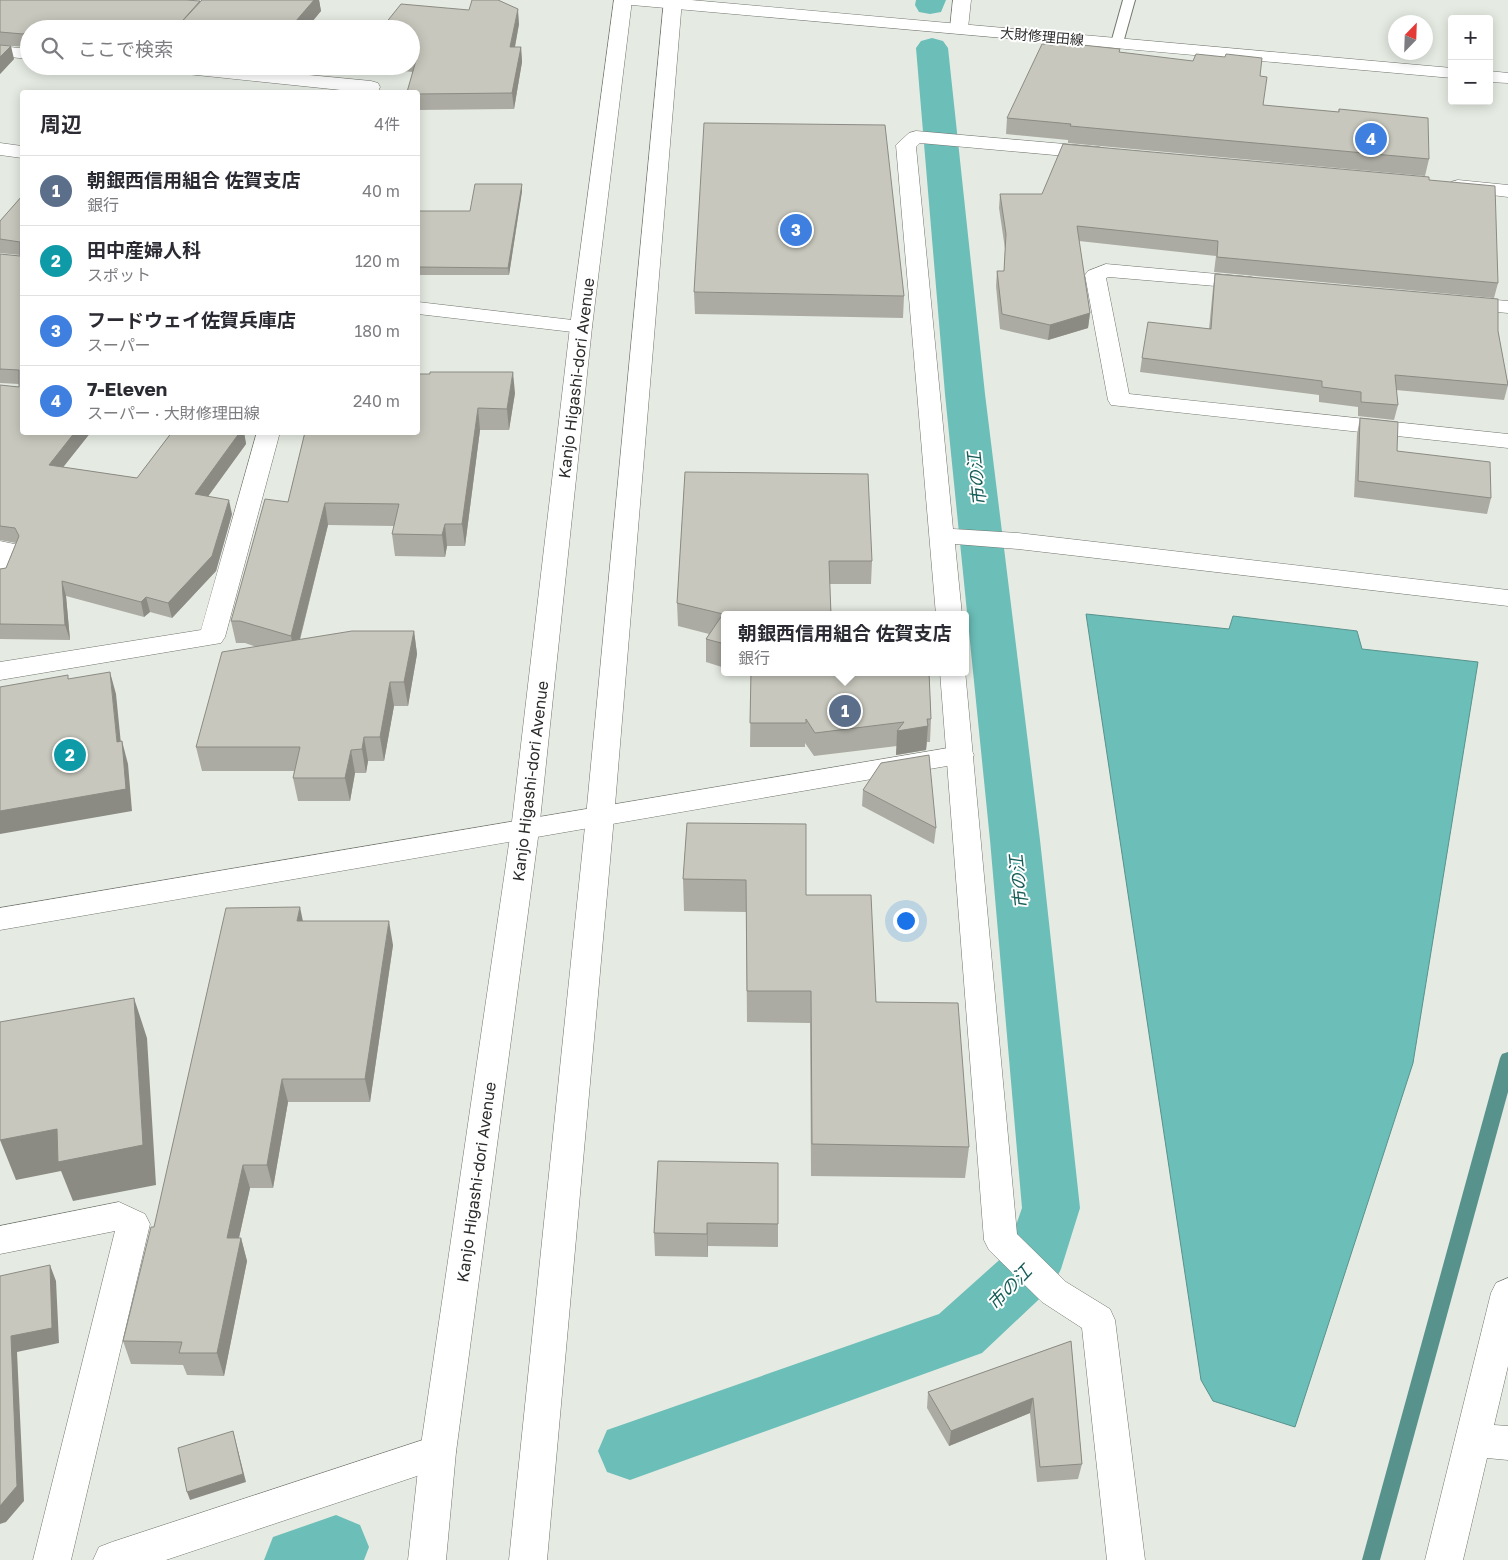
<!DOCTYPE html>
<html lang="ja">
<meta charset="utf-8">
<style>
:root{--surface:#fff;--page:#f2f2f3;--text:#2b2b33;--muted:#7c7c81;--line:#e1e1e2;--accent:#0b8043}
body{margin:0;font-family:"Golos Text","Noto Sans JP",sans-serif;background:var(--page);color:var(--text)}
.controls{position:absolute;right:15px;top:15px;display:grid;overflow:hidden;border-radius:5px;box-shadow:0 2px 12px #0003}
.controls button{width:45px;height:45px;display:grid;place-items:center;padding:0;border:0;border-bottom:1px solid var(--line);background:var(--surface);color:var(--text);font:25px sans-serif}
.compass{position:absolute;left:1388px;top:15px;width:45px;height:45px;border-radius:50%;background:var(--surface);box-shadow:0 2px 12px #0003;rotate:23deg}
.you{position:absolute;left:905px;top:920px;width:18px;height:18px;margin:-12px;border:4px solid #fff;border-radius:50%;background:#1a73e8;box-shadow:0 0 0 8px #1a73e833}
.badge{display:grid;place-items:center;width:32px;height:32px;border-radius:50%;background:var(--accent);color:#fff;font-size:16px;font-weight:700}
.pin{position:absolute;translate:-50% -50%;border:2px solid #fff;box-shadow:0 1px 5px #0006}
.popup{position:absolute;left:721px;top:611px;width:248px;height:65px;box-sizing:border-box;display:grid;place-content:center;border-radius:5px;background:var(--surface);filter:drop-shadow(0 1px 4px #0005);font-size:16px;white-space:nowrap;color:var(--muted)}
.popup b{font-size:19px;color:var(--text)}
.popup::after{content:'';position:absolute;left:50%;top:100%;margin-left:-10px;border:10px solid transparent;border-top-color:var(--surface)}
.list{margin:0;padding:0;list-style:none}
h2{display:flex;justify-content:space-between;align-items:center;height:65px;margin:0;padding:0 20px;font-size:21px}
h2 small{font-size:16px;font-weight:400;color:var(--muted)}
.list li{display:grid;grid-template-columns:32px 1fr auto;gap:15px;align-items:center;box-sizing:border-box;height:70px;padding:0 20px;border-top:1px solid var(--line)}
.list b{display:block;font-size:19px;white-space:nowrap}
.list p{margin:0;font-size:16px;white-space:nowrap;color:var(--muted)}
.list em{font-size:16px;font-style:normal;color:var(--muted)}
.icon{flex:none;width:28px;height:28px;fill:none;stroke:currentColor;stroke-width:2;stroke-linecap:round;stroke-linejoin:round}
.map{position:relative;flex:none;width:1508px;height:1560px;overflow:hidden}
.search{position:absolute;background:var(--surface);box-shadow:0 2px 12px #0003;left:20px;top:20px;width:400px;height:55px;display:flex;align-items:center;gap:12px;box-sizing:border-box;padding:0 18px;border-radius:28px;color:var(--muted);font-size:19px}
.panel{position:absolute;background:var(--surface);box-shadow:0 2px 12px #0003;left:20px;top:90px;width:400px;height:345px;border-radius:5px}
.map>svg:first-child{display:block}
</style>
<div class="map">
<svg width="1508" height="1560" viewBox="0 0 1508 1560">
<rect width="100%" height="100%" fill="#e5ebe2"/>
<path fill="#6cbeb8" stroke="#58928d" d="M 1086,614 L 1229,629 L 1233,616 L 1357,631 L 1362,649 L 1478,662 L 1413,1063 L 1295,1427 L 1213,1401 L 1201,1380 Z"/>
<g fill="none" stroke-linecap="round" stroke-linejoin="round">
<path fill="#58928d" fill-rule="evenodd" d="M 1508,1052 L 1508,1092 L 1380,1560 L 1362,1560 L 1500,1058 L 1502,1054 Z"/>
<g fill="#6cbeb8" fill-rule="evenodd">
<path d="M 916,0 L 946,0 L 941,12 L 930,14 L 919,12 L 915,5 Z"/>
<path d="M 932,38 L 943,41 L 948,48 L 985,394 L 1040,840 L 1080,1208 L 1061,1269 L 1052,1287 L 982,1353 L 630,1480 L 607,1472 L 598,1451 L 607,1430 L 939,1314 L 1006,1254 L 1022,1208 L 990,840 L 945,394 L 916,48 L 921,41 Z"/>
<path d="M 336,1515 L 360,1525 L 369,1547 L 364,1560 L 264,1560 L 273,1537 Z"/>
</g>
<defs>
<path id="service" d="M 1123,0 L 1135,0 L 1123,43 L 1117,47 L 1111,43 Z"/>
<g id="minor">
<path d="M 953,0 L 971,0 L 968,28 L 965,32 L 959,33 L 953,32 L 950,28 Z"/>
<path d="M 0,46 L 29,49 L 29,59 L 0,56 Z"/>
<path d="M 149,66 L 216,66 L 371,81 L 378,83 L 380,87 L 378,92 L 360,92 L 158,71 L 152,70 Z"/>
<path d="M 916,131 L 1099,147 L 1106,149 L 1109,153 L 1106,157 L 1099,159 L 920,143 L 916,147 L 953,529 L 1018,533 L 1508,590 L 1508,606 L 1018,549 L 955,544 L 962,615 L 936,615 L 896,145 L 909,133 Z"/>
<path d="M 0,143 L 22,146 L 22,158 L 0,155 Z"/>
<path d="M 1458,180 L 1508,185 L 1508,197 L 1451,190 L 1448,186 L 1451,182 Z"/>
<path d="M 1106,264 L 1251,277 L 1258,279 L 1261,283 L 1258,287 L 1251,289 L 1109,277 L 1106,278 L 1129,394 L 1508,434 L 1508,448 L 1111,405 L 1108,400 L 1085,275 L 1088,271 Z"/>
<path d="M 1461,297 L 1508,301 L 1508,313 L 1453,308 L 1450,303 L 1453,298 Z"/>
<path d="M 418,302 L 581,321 L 589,322 L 592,327 L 589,332 L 581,333 L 418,314 Z"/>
<path d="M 257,432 L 280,432 L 225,637 L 221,643 L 0,680 L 0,662 L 201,630 Z"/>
<path d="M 0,541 L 19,545 L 22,550 L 9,582 L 0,584 Z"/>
<path d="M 965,670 L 1017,1234 L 1066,1282 L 1110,1309 L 1115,1320 L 1145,1560 L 1107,1560 L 1082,1328 L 1042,1302 L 989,1250 L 984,1240 L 940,672 L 965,672 Z"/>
<path d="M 119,1202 L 145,1214 L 150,1224 L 71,1560 L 33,1560 L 115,1231 L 0,1254 L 0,1226 Z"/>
<path d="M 1508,1278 L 1508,1366 L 1494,1425 L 1508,1426 L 1508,1460 L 1487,1458 L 1463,1560 L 1425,1560 L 1491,1293 L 1496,1283 Z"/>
<path d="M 438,1435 L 451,1440 L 456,1452 L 451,1464 L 438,1469 L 166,1560 L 93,1560 L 99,1547 L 112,1542 Z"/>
</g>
<g id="tertiary">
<path d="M 623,0 L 691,0 L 1452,68 L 1452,78 L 632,5 L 626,4 Z"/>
<path d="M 1489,71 L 1508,73 L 1508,83 L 1489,82 Z"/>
<path d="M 960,746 L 970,748 L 974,755 L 970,762 L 0,930 L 0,908 Z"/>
</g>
<g id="secondary">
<path d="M 614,0 L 632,0 L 592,327 L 539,830 L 456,1452 L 446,1560 L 408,1560 L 420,1452 L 511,830 L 570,327 Z"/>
<path d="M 664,0 L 682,0 L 614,817 L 547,1560 L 509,1560 L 586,817 Z"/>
</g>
</defs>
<use href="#service" stroke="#71766e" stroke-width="2"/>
<use href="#minor" stroke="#71766e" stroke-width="1"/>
<use href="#tertiary" stroke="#71766e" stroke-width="1"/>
<use href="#secondary" stroke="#71766e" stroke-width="1"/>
<use href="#service" fill="#fff" fill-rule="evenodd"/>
<use href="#minor" fill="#fff" fill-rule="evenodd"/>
<use href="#tertiary" fill="#fff" fill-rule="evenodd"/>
<use href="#secondary" fill="#fff" fill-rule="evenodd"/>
</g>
<g fill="#ababa3">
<path d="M 0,0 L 200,1 L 202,0 L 319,0 L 321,11 L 306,29 L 29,29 L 29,44 L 26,47 L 0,45 L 14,59 L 0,74 Z"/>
<path d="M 519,24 L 515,47 L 521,47 L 522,62 L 514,109 L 418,110 L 418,92 L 413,72 L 366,67 L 366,66 L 411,66 L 411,29 Z"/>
<path d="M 1119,52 L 1260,76 L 1263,105 L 1338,112 L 1339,109 L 1429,159 L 1425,176 L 1068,143 L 1068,140 L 1006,134 L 1007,118 Z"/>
<path d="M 1429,180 L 1498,283 L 1494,298 L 1214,272 L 1216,256 L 1079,241 L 1090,313 L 1088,328 L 1048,340 L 1000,329 L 996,286 L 997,271 L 1004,271 L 1005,249 L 999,208 L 1000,194 L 1042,194 Z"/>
<path d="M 522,184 L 522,191 L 509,275 L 418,275 L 418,211 L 470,211 Z"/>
<path d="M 22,196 L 22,432 L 91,432 L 63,467 L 137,478 L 172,432 L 244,432 L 246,444 L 208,496 L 232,514 L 216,571 L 172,618 L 150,612 L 144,617 L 66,596 L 70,640 L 0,639 L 0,569 L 6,568 L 16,543 L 0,540 L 0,385 L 19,387 L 19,384 L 0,383 L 0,254 L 20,256 L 20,255 L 0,253 L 0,221 Z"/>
<path d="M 1215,274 L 1498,331 L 1508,385 L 1504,400 L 1396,390 L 1398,405 L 1394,420 L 1358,416 L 1358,407 L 1319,402 L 1319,395 L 1140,372 L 1142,358 L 1209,329 L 1213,288 Z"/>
<path d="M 694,292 L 904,296 L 903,318 L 695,314 Z"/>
<path d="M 515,393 L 509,430 L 480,430 L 465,546 L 447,546 L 445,557 L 395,556 L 392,534 L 394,526 L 328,525 L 300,640 L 414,631 L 417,654 L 408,706 L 394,706 L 384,761 L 368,761 L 366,773 L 355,773 L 350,801 L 298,801 L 293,778 L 294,771 L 202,771 L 196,747 L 257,647 L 245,643 L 236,643 L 231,621 L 288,502 L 305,432 Z"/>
<path d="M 1360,418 L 1397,451 L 1491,498 L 1487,514 L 1354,497 L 1357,434 Z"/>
<path d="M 685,472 L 872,561 L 871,584 L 830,584 L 725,615 L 725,668 L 706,662 L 706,639 L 709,634 L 678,626 L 677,603 Z"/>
<path d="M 741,672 L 929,672 L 931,719 L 930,742 L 927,742 L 926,750 L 896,755 L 897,746 L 814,756 L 805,743 L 805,747 L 750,747 L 751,675 Z"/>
<path d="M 863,790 L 936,828 L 934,844 L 862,806 Z"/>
<path d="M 687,823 L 806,895 L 876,1002 L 969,1147 L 965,1178 L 811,1176 L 810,1023 L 747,1022 L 746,912 L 684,911 L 683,879 Z"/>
<path d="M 303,921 L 393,945 L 370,1102 L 288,1102 L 273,1188 L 250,1188 L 239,1238 L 241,1238 L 247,1261 L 224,1376 L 187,1375 L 183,1365 L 131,1364 L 123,1341 L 154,1227 Z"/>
<path d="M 658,1161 L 778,1224 L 778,1247 L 708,1246 L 708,1257 L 655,1256 L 654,1233 Z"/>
<path d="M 1071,1341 L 1082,1464 L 1078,1479 L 1037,1482 L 1030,1413 L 949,1446 L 927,1408 L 928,1392 Z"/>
</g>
<g fill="#8b8b84">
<path d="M 314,0 L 319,0 L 321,11 L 306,29 L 289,29 Z"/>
<path d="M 518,9 L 519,24 L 512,62 L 510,47 Z"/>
<path d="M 31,26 L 32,29 L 29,29 L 29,44 L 26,47 L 23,34 Z"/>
<path d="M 11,46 L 14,59 L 0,74 L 0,57 Z"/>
<path d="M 521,47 L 522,62 L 514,109 L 512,93 Z"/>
<path d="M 522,184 L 522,191 L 509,275 L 508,268 Z"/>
<path d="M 1090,313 L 1088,328 L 1048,340 L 1050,325 Z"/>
<path d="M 513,372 L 515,393 L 509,430 L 507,409 Z"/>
<path d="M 478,408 L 480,430 L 465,546 L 462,524 Z"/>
<path d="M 75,432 L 91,432 L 53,480 L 49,465 Z"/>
<path d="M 240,432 L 244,432 L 246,444 L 199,509 L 195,494 Z"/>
<path d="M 229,500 L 232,514 L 216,571 L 172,618 L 168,603 Z"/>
<path d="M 325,503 L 328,525 L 295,658 L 291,636 Z"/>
<path d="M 445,524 L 447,546 L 445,557 L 442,535 Z"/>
<path d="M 62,581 L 66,596 L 70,640 L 65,625 Z"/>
<path d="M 146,597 L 150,612 L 144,617 L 141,602 Z"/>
<path d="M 414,631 L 417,654 L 408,706 L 404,682 Z"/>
<path d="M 110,672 L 116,694 L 123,764 L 117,742 Z"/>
<path d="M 390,682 L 394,706 L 384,761 L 380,737 Z"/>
<path d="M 928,726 L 926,750 L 896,755 L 897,731 Z"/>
<path d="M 364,737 L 368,761 L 366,773 L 362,749 Z"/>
<path d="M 122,741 L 128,764 L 132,811 L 0,834 L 0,811 Z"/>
<path d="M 351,750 L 355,773 L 350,801 L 345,778 Z"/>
<path d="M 300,907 L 305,931 L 297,921 Z"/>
<path d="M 389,921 L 393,945 L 370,1102 L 365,1079 Z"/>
<path d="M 134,998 L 147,1038 L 156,1185 L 73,1201 L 61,1171 L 16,1180 L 0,1140 Z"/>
<path d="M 282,1079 L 288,1102 L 273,1188 L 267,1165 Z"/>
<path d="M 243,1165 L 250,1188 L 234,1260 L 227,1238 Z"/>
<path d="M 707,1223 L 708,1246 L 708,1257 L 707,1234 Z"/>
<path d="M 241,1238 L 247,1261 L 224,1376 L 217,1353 Z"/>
<path d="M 50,1265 L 56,1281 L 59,1343 L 17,1352 L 24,1501 L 6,1522 L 0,1524 L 0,1506 L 11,1336 Z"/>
<path d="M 1033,1398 L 1030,1413 L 949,1446 L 951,1431 Z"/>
<path d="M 233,1431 L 246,1482 L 190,1500 L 187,1492 Z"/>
</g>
<g fill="#c7c7bd" stroke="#8b8b84">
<path d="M 0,0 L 186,0 L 200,1 L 175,29 L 64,29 L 31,26 L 23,34 L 0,32 Z"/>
<path d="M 202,0 L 314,0 L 289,29 L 175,29 Z"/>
<path d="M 472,0 L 498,0 L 518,9 L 510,47 L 521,47 L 512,93 L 418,94 L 418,92 L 407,92 L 417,57 L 411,56 L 411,29 L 381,29 L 401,4 L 469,10 Z"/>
<path d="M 1054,42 L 1120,49 L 1119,52 L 1193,61 L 1196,54 L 1225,57 L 1226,54 L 1262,58 L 1260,76 L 1267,77 L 1263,105 L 1339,112 L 1339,109 L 1428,118 L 1429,159 L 1070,126 L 1071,124 L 1007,118 L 1042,44 L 1053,45 Z"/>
<path d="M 0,45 L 11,46 L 0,57 Z"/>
<path d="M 704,123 L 885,125 L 904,296 L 694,292 Z"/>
<path d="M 1063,144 L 1429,177 L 1429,180 L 1495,186 L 1498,283 L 1217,257 L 1218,241 L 1077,226 L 1090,313 L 1050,325 L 1002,314 L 997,271 L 1004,271 L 1006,234 L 1000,194 L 1042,194 Z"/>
<path d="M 475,184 L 522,184 L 508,268 L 418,267 L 418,211 L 470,211 Z"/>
<path d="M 22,196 L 22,432 L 75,432 L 49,465 L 137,478 L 172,432 L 240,432 L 195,494 L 229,500 L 212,556 L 168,603 L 146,597 L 141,602 L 62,581 L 65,625 L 0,624 L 0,569 L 6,568 L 19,536 L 15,528 L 0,526 L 0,385 L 19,387 L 19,370 L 0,369 L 0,254 L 20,256 L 20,242 L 0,239 L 0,221 Z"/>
<path d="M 1215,274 L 1498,299 L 1498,331 L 1508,385 L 1395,375 L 1398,405 L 1361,402 L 1361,392 L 1322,387 L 1322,381 L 1142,358 L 1148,322 L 1211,329 Z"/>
<path d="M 430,372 L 513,372 L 507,409 L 478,408 L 462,524 L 445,524 L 442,535 L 392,534 L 399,504 L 325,503 L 291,636 L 240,621 L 231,621 L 265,499 L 288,502 L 305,432 L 418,432 L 418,374 L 430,374 Z"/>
<path d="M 1360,418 L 1398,422 L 1397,451 L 1490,462 L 1491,498 L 1358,481 Z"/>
<path d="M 685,472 L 868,474 L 872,561 L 829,561 L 831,615 L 725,615 L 725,644 L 706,639 L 723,614 L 677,603 Z"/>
<path d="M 352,631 L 414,631 L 404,682 L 390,682 L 380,737 L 364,737 L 362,749 L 351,750 L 345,778 L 293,778 L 300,747 L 196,747 L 222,652 Z"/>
<path d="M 110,672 L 117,742 L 122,741 L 126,789 L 0,811 L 0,687 L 68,675 L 68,679 Z"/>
<path d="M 751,672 L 929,672 L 931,719 L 927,719 L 928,726 L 897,731 L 904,722 L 815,733 L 806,719 L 806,723 L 750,723 Z"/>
<path d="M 929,755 L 936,828 L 863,790 L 881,763 Z"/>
<path d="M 687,823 L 806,824 L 806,895 L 871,895 L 876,1002 L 958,1003 L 969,1147 L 812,1144 L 811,991 L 747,991 L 746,880 L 683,879 Z"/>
<path d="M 300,907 L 297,921 L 389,921 L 365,1079 L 282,1079 L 267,1165 L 243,1165 L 227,1238 L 241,1238 L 217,1353 L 179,1353 L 182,1342 L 123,1341 L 151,1227 L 154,1227 L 226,908 Z"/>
<path d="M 134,998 L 143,1145 L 58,1162 L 57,1129 L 0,1140 L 0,1022 Z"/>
<path d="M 658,1161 L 778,1163 L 778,1224 L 707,1223 L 707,1234 L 654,1233 Z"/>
<path d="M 50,1265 L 52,1328 L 11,1336 L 17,1486 L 0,1506 L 0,1276 Z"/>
<path d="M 1071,1341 L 1082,1464 L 1040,1467 L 1033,1398 L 951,1431 L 928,1392 Z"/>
<path d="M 233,1431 L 243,1474 L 187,1492 L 178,1448 Z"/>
</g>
<g text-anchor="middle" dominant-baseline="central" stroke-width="4" stroke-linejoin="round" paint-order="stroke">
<g font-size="14" fill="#2b2d2a" stroke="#fff">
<text transform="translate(1042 36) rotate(5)">大財修理田線</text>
</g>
<g font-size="16" fill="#2b2d2a" stroke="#fff">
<text transform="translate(576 378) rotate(-83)">Kanjo Higashi-dori Avenue</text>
<text transform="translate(530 781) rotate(-83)">Kanjo Higashi-dori Avenue</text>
<text transform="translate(476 1182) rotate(-82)">Kanjo Higashi-dori Avenue</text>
</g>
<g font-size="18" font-style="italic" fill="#175d59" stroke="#fff">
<text transform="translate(976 479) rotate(-96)">市の江</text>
<text transform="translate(1018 882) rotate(-96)">市の江</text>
<text transform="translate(1009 1287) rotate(-46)">市の江</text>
</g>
</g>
</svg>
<div class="controls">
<button>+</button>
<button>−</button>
</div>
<svg class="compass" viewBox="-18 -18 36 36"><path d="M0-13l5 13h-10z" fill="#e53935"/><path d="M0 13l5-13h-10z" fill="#7c7c81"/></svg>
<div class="you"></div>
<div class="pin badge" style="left:845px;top:711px;background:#5c6f8a">1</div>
<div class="popup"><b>朝銀西信用組合 佐賀支店</b>銀行</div>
<div class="pin badge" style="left:70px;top:755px;background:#0f9aa8">2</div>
<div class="pin badge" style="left:796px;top:230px;background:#3f7fe0">3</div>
<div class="pin badge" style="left:1371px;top:139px;background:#3f7fe0">4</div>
<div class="search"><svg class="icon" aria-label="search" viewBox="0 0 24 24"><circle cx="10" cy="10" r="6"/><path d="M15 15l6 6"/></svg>ここで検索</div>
<section class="panel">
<h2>周辺<small>4件</small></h2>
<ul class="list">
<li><span class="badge" style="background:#5c6f8a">1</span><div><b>朝銀西信用組合 佐賀支店</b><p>銀行</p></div><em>40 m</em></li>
<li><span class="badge" style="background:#0f9aa8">2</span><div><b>田中産婦人科</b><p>スポット</p></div><em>120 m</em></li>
<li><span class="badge" style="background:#3f7fe0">3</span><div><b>フードウェイ佐賀兵庫店</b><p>スーパー</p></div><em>180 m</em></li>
<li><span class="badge" style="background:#3f7fe0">4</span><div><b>7-Eleven</b><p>スーパー · 大財修理田線</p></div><em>240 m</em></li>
</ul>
</section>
</div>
